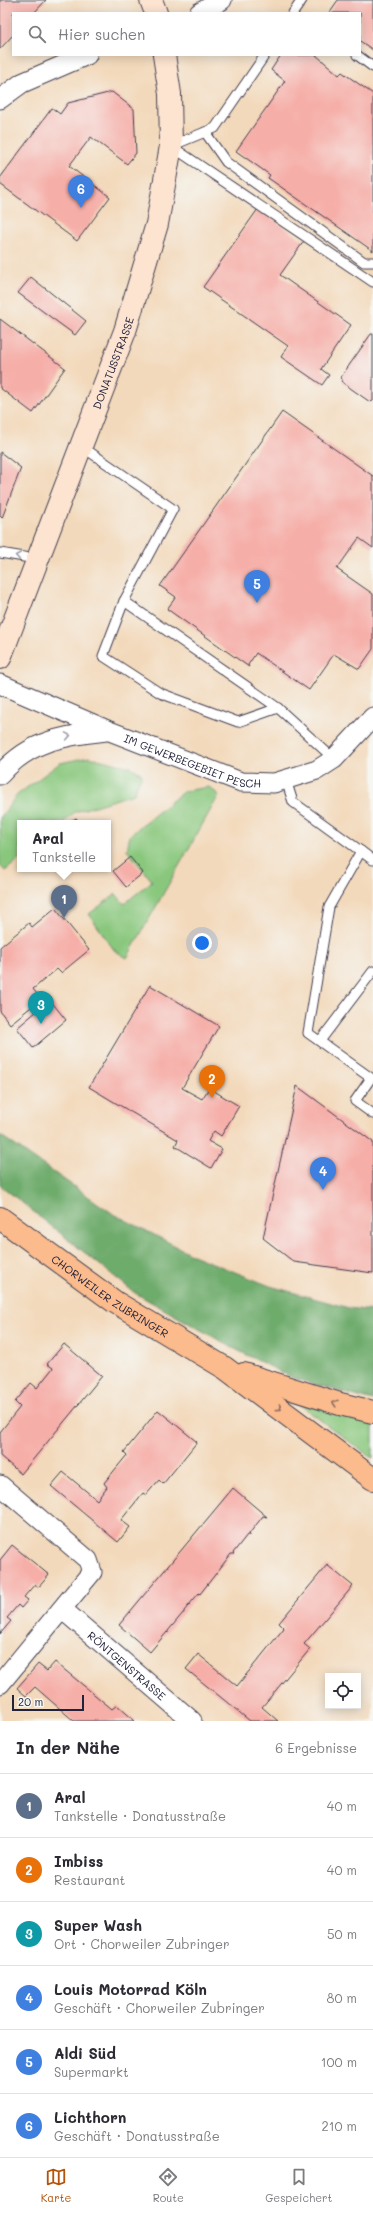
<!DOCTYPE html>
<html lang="de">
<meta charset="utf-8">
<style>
:root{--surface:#fff;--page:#f7f7f7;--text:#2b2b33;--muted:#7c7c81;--line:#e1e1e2;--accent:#b45309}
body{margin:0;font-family:Mali,sans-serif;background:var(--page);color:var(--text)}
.controls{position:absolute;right:12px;bottom:12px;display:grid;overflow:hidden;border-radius:0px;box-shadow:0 2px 10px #0003}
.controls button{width:36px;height:36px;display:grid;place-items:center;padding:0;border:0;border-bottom:1px solid var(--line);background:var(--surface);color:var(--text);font:20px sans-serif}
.scale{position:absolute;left:12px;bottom:10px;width:72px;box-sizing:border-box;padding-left:4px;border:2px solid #22223b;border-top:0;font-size:11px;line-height:14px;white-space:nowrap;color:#22223b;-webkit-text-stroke:3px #f6f6f2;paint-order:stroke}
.you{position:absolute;left:202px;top:943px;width:14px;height:14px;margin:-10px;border:3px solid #fff;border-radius:50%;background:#1a73e8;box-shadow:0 0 0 6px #1a73e833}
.badge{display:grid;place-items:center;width:26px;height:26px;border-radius:50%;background:var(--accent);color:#fff;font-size:13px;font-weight:700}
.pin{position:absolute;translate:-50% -33px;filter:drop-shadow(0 1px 2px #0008)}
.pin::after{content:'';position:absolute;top:21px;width:14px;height:12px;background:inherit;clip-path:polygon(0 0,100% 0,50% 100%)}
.popup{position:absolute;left:17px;top:820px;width:94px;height:52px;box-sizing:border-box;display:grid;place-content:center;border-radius:0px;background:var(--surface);filter:drop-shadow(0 1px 3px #0005);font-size:13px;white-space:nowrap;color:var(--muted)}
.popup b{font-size:15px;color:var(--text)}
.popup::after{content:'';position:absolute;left:50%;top:100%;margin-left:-8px;border:8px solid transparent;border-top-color:var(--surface)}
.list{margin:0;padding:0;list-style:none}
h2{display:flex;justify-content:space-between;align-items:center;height:52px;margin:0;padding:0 16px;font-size:17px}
h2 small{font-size:13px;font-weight:400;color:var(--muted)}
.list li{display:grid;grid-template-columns:26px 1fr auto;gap:12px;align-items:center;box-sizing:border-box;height:64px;padding:0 16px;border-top:1px solid var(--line)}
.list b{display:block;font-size:15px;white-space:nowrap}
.list p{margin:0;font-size:13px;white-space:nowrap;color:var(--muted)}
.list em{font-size:13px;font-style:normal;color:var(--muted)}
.icon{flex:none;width:22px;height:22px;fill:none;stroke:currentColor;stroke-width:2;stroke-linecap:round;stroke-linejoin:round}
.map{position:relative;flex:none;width:373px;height:1721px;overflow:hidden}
.search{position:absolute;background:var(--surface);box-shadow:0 2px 10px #0003;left:12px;right:12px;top:12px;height:44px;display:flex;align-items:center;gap:10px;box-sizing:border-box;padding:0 14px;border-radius:0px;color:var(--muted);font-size:15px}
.sheet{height:436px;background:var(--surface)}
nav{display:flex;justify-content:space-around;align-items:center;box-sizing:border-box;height:56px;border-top:1px solid var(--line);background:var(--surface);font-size:11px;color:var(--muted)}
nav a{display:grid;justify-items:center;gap:2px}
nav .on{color:var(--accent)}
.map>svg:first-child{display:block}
</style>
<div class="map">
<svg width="373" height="1721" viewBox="0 0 373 1721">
<rect width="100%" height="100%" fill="#f6f6f2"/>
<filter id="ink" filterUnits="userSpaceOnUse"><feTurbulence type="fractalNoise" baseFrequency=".025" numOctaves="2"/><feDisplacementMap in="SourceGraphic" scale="8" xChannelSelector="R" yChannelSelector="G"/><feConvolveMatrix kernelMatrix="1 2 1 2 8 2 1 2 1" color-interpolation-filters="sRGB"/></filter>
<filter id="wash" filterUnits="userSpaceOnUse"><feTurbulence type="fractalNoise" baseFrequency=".012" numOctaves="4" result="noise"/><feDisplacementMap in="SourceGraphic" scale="16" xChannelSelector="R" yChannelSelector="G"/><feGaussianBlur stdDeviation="0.9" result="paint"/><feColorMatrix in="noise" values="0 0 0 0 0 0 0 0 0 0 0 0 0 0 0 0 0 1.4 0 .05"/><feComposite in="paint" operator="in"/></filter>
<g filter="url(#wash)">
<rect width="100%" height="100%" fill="#f3d9bb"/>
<g fill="#89c77d" stroke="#56745c">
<path d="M 89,757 L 131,767 L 142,774 L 134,794 L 75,812 L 63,823 L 20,823 L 20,859 L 5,871 L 0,866 L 0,818 L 17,795 L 60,763 Z"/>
<path d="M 209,787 L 219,795 L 127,958 L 114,950 L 89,914 L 116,894 L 124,904 L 152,881 L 127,850 L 130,835 L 184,791 Z"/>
<path d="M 292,1399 L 373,1422 L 373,1458 L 369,1456 Z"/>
</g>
<path fill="#6eac6c" stroke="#486754" d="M 0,1135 L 112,1213 L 195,1256 L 270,1286 L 349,1308 L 373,1311 L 373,1401 L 293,1378 L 233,1348 L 135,1293 L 0,1185 Z"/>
<g id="blocks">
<g fill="#f6aea8">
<path d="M 0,0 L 46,0 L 34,13 L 13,13 L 13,35 L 0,49 Z"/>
<path d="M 338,0 L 373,0 L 373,50 L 360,41 L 360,13 L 329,13 Z"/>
<path d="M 281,55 L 316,55 L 339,75 L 342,72 L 373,94 L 373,251 L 268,178 L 270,175 L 236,151 L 285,81 L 271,70 Z"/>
<path d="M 112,92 L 134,109 L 136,153 L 127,164 L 91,137 L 69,166 L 110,197 L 77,241 L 0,184 L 0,178 L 52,108 L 60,114 L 68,103 Z"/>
<path d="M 258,209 L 304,241 L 280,275 L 351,325 L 321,369 L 329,375 L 322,385 L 281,357 L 288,346 L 203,287 Z"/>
<path d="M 31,277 L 86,321 L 75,335 L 18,293 Z"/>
<path d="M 0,319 L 65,368 L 33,413 L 0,388 Z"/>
<path d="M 371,334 L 373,334 L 373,401 L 370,402 L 343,383 L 341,377 Z"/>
<path d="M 282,412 L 373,476 L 373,548 L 359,538 L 337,569 L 373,594 L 373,649 L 359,669 L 334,654 L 309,690 L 256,653 L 248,665 L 249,667 L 167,609 L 176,597 L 160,586 Z"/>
<path d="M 0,452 L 21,468 L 2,518 L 0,516 Z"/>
<path d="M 76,818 L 80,823 L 69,823 Z"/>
<path d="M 130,857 L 143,873 L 126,887 L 113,871 Z"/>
<path d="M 55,908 L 89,950 L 61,973 L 57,969 L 33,989 L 41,999 L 10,1024 L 0,1011 L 0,947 L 29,923 L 32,927 Z"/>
<path d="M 150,985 L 219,1026 L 182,1088 L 202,1099 L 209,1088 L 239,1106 L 221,1136 L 214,1131 L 208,1141 L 222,1149 L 211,1168 L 175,1146 L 178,1140 L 89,1087 Z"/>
<path d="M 50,1000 L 66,1020 L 33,1048 L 17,1028 Z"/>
<path d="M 297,1086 L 373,1142 L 373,1273 L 294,1262 L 263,1238 Z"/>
<path d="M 64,1344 L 102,1376 L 21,1474 L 0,1456 L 0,1432 L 20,1407 L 15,1402 L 31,1383 L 37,1388 L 53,1368 L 47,1364 Z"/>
<path d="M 158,1410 L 197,1442 L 163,1484 L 159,1480 L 146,1495 L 143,1493 L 121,1520 L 130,1527 L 118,1542 L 51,1486 L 63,1472 L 97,1500 L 107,1487 L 104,1483 L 127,1455 L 124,1452 Z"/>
<path d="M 233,1488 L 267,1517 L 263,1516 L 249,1534 L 250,1535 L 247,1535 L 233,1553 L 234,1554 L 231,1554 L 200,1594 L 199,1593 L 184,1611 L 184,1613 L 183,1613 L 168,1631 L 168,1633 L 167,1632 L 150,1652 L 119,1625 Z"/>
<path d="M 12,1545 L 49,1575 L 38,1588 L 35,1584 L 24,1597 L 28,1600 L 21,1608 L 18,1605 L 7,1618 L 11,1621 L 0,1634 L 0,1560 Z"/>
<path d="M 327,1565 L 353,1586 L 304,1644 L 310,1649 L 262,1707 L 278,1721 L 250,1721 L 186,1669 L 198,1654 L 237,1686 L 284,1628 L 279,1623 Z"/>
<path d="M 55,1662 L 112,1709 L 117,1705 L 135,1721 L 74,1721 L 35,1687 L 26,1696 L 17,1688 L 38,1664 L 47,1671 Z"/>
</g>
</g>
</g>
<g filter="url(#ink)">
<use href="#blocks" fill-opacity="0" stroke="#413d4e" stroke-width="1"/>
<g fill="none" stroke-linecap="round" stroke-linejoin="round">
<defs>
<g id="lane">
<path d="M 293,13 L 302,0"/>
<path d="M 357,55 L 373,67"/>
<path d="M 205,132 L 226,162 L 364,262 L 373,262"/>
<path d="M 171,146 L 373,282"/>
<path d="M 171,146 L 215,128 L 265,55"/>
<path d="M 81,446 L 173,509 L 124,601 L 103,656 L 160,693 L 238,722 L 278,708"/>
<path d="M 0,553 L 36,559"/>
<path d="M 124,601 L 278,708 L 334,759"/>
<path d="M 286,780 L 293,802 L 373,860"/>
<path d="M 361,851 L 329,907 L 308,1033 L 371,1078 L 355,1101 L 373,1114"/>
<path d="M 320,1041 L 373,971"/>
</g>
<g id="street">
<path d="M 199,13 L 222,0"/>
<path d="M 0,99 L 22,83 L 87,55"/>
<path id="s1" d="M 0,684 L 107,730 L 241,782 L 274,783 L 317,770 L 334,759 L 373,717"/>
<path d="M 0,775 C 30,740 63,736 106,731"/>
<path d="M 0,1485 L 88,1560 L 92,1572 L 0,1684"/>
<path id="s2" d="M 62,1609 L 192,1721"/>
</g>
<g id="secondary">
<path d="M 151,0 L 156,13"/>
<path id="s3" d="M 0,658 L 125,331 L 157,224 L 171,146 L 170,94 L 164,55"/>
</g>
<g id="highway">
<path id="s4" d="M 0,1218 L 115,1302 L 225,1368 L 373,1479"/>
<path d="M 244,1374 L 340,1404 L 373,1412"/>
</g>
</defs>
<use href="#lane" stroke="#413d4e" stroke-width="11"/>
<use href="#street" stroke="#413d4e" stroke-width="21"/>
<use href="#secondary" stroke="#413d4e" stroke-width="24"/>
<use href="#highway" stroke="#413d4e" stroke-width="24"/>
<use href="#lane" stroke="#fff" stroke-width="9"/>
<use href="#street" stroke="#fff" stroke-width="19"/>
<use href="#secondary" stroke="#fde4d1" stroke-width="22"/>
<use href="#highway" stroke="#fbbb8d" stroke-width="22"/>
</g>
<defs><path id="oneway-chevron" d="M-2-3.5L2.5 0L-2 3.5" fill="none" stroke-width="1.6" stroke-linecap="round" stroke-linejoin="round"/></defs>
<g stroke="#9c9ca7">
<use href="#oneway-chevron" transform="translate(18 556) rotate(-170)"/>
<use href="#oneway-chevron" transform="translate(68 736) rotate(-10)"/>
</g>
<g stroke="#8e6e64">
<use href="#oneway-chevron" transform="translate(335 1403) rotate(-163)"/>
<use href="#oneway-chevron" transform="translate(279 1408) rotate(36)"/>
</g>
</g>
<g text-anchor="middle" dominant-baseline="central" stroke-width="4" stroke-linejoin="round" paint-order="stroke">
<g font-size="11" fill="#22223b" stroke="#f6f6f2">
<text stroke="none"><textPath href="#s3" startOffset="316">DONATUSSTRASSE</textPath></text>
<text stroke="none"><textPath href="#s1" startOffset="208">IM GEWERBEGEBIET PESCH</textPath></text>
<text stroke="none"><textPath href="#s4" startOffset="135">CHORWEILER ZUBRINGER</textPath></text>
<text stroke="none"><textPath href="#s2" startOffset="86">RÖNTGENSTRASSE</textPath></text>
</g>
</g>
</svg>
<div class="controls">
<button><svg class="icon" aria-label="locate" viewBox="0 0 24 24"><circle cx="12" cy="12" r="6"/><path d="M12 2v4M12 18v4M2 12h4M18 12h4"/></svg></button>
</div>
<div class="scale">20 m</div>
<div class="you"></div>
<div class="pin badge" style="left:64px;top:918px;background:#5c6f8a">1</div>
<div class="popup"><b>Aral</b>Tankstelle</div>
<div class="pin badge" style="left:212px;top:1098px;background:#e8710a">2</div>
<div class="pin badge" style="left:41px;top:1024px;background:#0f9aa8">3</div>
<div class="pin badge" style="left:323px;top:1190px;background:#3f7fe0">4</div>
<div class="pin badge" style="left:257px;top:603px;background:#3f7fe0">5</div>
<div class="pin badge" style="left:81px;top:208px;background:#3f7fe0">6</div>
<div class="search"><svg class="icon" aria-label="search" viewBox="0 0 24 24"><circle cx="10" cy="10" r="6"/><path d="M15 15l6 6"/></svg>Hier suchen</div>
</div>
<section class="sheet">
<h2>In der Nähe<small>6 Ergebnisse</small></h2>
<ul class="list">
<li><span class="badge" style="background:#5c6f8a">1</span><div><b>Aral</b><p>Tankstelle · Donatusstraße</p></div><em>40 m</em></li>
<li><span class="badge" style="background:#e8710a">2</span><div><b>Imbiss</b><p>Restaurant</p></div><em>40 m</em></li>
<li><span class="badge" style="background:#0f9aa8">3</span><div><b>Super Wash</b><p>Ort · Chorweiler Zubringer</p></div><em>50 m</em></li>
<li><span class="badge" style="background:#3f7fe0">4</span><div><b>Louis Motorrad Köln</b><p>Geschäft · Chorweiler Zubringer</p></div><em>80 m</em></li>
<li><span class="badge" style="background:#3f7fe0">5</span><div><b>Aldi Süd</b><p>Supermarkt</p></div><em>100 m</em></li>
<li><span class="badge" style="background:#3f7fe0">6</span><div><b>Lichthorn</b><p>Geschäft · Donatusstraße</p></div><em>210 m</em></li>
</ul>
</section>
<nav>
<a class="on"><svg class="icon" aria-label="map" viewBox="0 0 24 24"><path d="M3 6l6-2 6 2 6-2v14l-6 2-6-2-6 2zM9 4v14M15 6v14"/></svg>Karte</a>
<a><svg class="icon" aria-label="directions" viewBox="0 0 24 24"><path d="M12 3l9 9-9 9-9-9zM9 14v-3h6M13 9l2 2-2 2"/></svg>Route</a>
<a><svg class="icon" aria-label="saved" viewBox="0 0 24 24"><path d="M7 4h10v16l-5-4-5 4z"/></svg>Gespeichert</a>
</nav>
